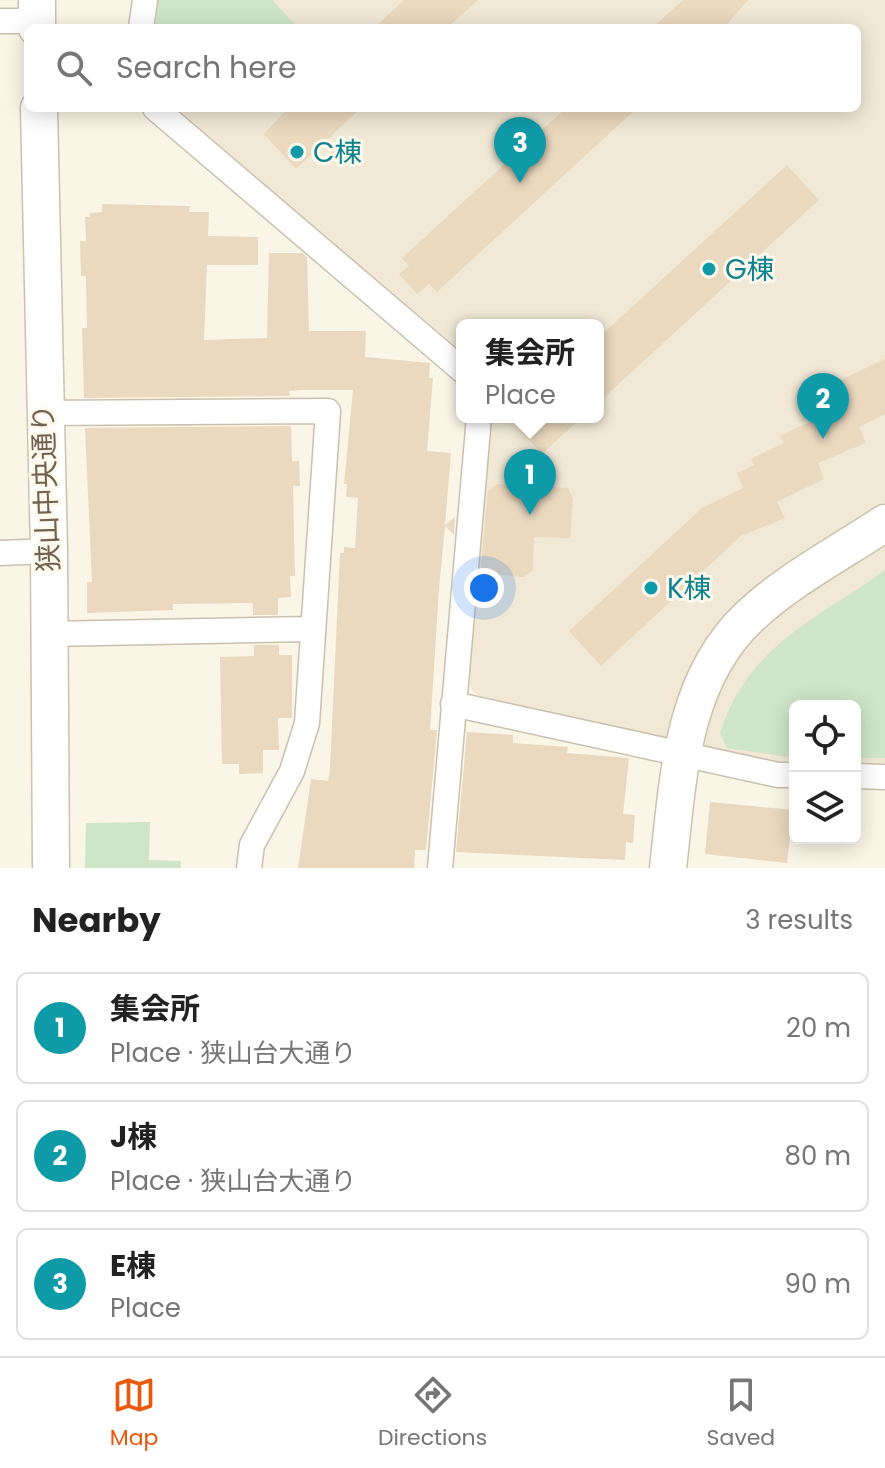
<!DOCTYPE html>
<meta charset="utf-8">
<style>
:root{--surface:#fff;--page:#f6f6f6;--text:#222;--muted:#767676;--line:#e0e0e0;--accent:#ea580c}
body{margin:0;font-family:Poppins,"Noto Sans JP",sans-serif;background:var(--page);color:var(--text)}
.controls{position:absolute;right:24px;bottom:24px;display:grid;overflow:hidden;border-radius:12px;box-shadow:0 4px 20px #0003}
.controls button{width:72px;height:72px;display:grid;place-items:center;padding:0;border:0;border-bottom:2px solid var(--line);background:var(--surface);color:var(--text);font:40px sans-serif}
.you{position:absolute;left:484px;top:588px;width:28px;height:28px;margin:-20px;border:6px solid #fff;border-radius:50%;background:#1a73e8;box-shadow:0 0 0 12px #1a73e833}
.badge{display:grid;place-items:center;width:52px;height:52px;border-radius:50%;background:var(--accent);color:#fff;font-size:26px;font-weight:700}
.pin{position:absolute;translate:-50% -66px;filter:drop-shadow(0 2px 4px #0008)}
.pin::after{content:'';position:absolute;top:42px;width:28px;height:24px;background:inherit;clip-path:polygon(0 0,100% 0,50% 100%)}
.popup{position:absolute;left:456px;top:319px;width:148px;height:104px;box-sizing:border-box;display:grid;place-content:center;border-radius:12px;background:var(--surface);filter:drop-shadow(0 2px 6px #0005);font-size:26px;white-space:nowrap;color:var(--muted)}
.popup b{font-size:30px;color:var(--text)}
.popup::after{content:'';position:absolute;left:50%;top:100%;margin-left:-16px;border:16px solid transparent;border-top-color:var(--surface)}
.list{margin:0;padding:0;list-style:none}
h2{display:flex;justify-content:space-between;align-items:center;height:104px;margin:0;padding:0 32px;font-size:34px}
h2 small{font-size:26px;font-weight:400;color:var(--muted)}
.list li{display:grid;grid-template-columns:52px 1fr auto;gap:24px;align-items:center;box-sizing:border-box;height:112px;margin:0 16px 16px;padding:0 16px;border:2px solid var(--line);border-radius:12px}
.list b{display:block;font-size:30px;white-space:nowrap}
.list p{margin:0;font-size:26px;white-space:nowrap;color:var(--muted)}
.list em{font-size:26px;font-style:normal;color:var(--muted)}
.icon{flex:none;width:44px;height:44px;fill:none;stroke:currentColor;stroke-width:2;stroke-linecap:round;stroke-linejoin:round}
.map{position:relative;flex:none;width:885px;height:868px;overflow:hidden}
.search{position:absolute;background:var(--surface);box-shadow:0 4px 20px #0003;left:24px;right:24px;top:24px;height:88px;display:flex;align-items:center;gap:20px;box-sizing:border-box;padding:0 28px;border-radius:12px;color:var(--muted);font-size:30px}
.sheet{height:488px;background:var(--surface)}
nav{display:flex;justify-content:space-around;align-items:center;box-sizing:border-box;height:112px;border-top:2px solid var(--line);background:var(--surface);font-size:22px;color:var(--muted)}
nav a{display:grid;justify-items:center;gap:4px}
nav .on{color:var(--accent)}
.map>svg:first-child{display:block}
</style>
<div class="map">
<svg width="885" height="868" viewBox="0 0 885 868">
<rect width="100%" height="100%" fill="#faf6e7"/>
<path fill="#f1e9d6" d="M 156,0 L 885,0 L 885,763 L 855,763 L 855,706 L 795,706 L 795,762 L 778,762 L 639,734 L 479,696 L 472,690 L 469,681 L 490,417 L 598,417 L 598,325 L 462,325 L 462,352 L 171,108 L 857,108 L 857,28 L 154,28 Z"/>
<g fill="#cee6c7">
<path d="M 158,0 L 272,0 L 294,23 L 289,28 L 156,28 Z"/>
<path d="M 885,570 L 885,758 L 855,758 L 855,706 L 795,706 L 795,758 L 727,748 L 720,733 C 749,644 815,621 885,570 Z"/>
<path d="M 150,822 L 149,860 L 181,861 L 181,868 L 85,868 L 86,823 Z"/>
</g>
<g fill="#ead8bf">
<path d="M 404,0 L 478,0 L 447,28 L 374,28 Z"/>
<path d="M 683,0 L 748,0 L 724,28 L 652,28 Z"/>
<path d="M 288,108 L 361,108 L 296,169 L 264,134 Z"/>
<path d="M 566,108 L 637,108 L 437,292 L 429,284 L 417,294 L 399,274 L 409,266 L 402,258 Z"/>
<path d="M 787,165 L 819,200 L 598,403 L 598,338 Z"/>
<path d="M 102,204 L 190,206 L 189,212 L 209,212 L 208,236 L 258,237 L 258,265 L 207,265 L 204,340 L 267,338 L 269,253 L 302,253 L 307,257 L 309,331 L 366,331 L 365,357 L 430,363 L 429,378 L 433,378 L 427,451 L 451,453 L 445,525 L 455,517 L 454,535 L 445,526 L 439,589 L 430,730 L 437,730 L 426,850 L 415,850 L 414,868 L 298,868 L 311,779 L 328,781 L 330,768 L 340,553 L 344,553 L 344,547 L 355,548 L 358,498 L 346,497 L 347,484 L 344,484 L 353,390 L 302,390 L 289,391 L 290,396 L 84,398 L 82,328 L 87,328 L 86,276 L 81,276 L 80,241 L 86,241 L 85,217 L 90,217 L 90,213 L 102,212 Z"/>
<path d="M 885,359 L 885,414 L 859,427 L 866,443 L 818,463 L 824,479 L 777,502 L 785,518 L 741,536 L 601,666 L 569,631 L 702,508 L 743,488 L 737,473 L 754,465 L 751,459 L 784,443 L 780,436 L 829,413 L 822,399 L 838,391 L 834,383 Z"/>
<path d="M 508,417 L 582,417 L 542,454 Z"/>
<path d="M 291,426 L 292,461 L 299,461 L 300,486 L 293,486 L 295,576 L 290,576 L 291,597 L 278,598 L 278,615 L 253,615 L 253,603 L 173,604 L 173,610 L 87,613 L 87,582 L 92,582 L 85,428 Z"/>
<path d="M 497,484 L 568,488 L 573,498 L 570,538 L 534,537 L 533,570 L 524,577 L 489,574 L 481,566 L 488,491 Z"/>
<path d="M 254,645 L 279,645 L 279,655 L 292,655 L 292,718 L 278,718 L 279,750 L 263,750 L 263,773 L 239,774 L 239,764 L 222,764 L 220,657 L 254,656 Z"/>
<path d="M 467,732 L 513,735 L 513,743 L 568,747 L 567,753 L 629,758 L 623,814 L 635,815 L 633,843 L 626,842 L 625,860 L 456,852 Z"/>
<path d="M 710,802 L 793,810 L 787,863 L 705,854 Z"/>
</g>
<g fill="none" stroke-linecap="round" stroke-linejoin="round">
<defs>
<g id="street">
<path d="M 0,21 L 37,21"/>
<path d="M 141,28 L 145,0"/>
<path d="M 155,108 L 462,370"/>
<path d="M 44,413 L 328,411 L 307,723 L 292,771 L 252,845 L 249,868"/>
<path d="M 0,553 L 49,551"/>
<path d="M 49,634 L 312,629"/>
<path d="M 453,704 L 778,775 L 795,775"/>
<path d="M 855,776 L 885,777"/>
<path d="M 440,868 L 479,417"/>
</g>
<g id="secondary">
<path d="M 37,0 L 37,28"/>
<path d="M 39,108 L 49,551 L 51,868"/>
<path d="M 668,868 C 678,781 681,681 749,617 C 788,580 840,553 885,523"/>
</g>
</defs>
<use href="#street" stroke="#cbc0ae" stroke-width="27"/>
<use href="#secondary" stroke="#cdc1ac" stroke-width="39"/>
<use href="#street" stroke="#fff" stroke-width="24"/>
<use href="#secondary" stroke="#fff" stroke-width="36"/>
</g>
<g fill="#0f9aa8" stroke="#fdfaed" stroke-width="3">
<circle cx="297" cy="152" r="8"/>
<circle cx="709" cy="269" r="8"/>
<circle cx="651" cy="588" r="8"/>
</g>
<g text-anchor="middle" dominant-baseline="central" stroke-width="6" stroke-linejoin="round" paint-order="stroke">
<g font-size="28" fill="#0d838f" stroke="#fdfaed" text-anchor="start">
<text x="313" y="152">C棟</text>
<text x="725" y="269">G棟</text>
<text x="667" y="588">K棟</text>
</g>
<g font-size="28" fill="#71614e" stroke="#fdfaed">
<text transform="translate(46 488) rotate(-92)">狭山中央通り</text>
</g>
</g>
</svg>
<div class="controls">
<button><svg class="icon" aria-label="locate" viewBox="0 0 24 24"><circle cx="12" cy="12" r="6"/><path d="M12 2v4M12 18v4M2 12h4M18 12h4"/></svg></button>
<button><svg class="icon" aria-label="layers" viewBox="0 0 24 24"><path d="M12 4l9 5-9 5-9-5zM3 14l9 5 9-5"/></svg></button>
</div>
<div class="you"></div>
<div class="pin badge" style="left:530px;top:515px;background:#0f9aa8">1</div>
<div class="popup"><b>集会所</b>Place</div>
<div class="pin badge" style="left:823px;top:439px;background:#0f9aa8">2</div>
<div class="pin badge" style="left:520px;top:183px;background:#0f9aa8">3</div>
<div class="search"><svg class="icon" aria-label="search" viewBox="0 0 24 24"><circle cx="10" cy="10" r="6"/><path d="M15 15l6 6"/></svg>Search here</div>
</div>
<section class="sheet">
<h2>Nearby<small>3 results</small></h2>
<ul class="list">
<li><span class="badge" style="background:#0f9aa8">1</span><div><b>集会所</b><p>Place · 狭山台大通り</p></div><em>20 m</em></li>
<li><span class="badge" style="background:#0f9aa8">2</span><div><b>J棟</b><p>Place · 狭山台大通り</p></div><em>80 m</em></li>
<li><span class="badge" style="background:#0f9aa8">3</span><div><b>E棟</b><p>Place</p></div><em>90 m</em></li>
</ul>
</section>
<nav>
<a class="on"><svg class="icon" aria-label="map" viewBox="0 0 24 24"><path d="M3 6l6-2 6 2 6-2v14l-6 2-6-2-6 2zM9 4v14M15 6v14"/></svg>Map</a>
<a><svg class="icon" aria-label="directions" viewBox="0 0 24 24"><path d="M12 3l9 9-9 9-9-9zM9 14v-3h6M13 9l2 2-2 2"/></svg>Directions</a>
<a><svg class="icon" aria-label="saved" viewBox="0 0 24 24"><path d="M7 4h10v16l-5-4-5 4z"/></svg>Saved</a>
</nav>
